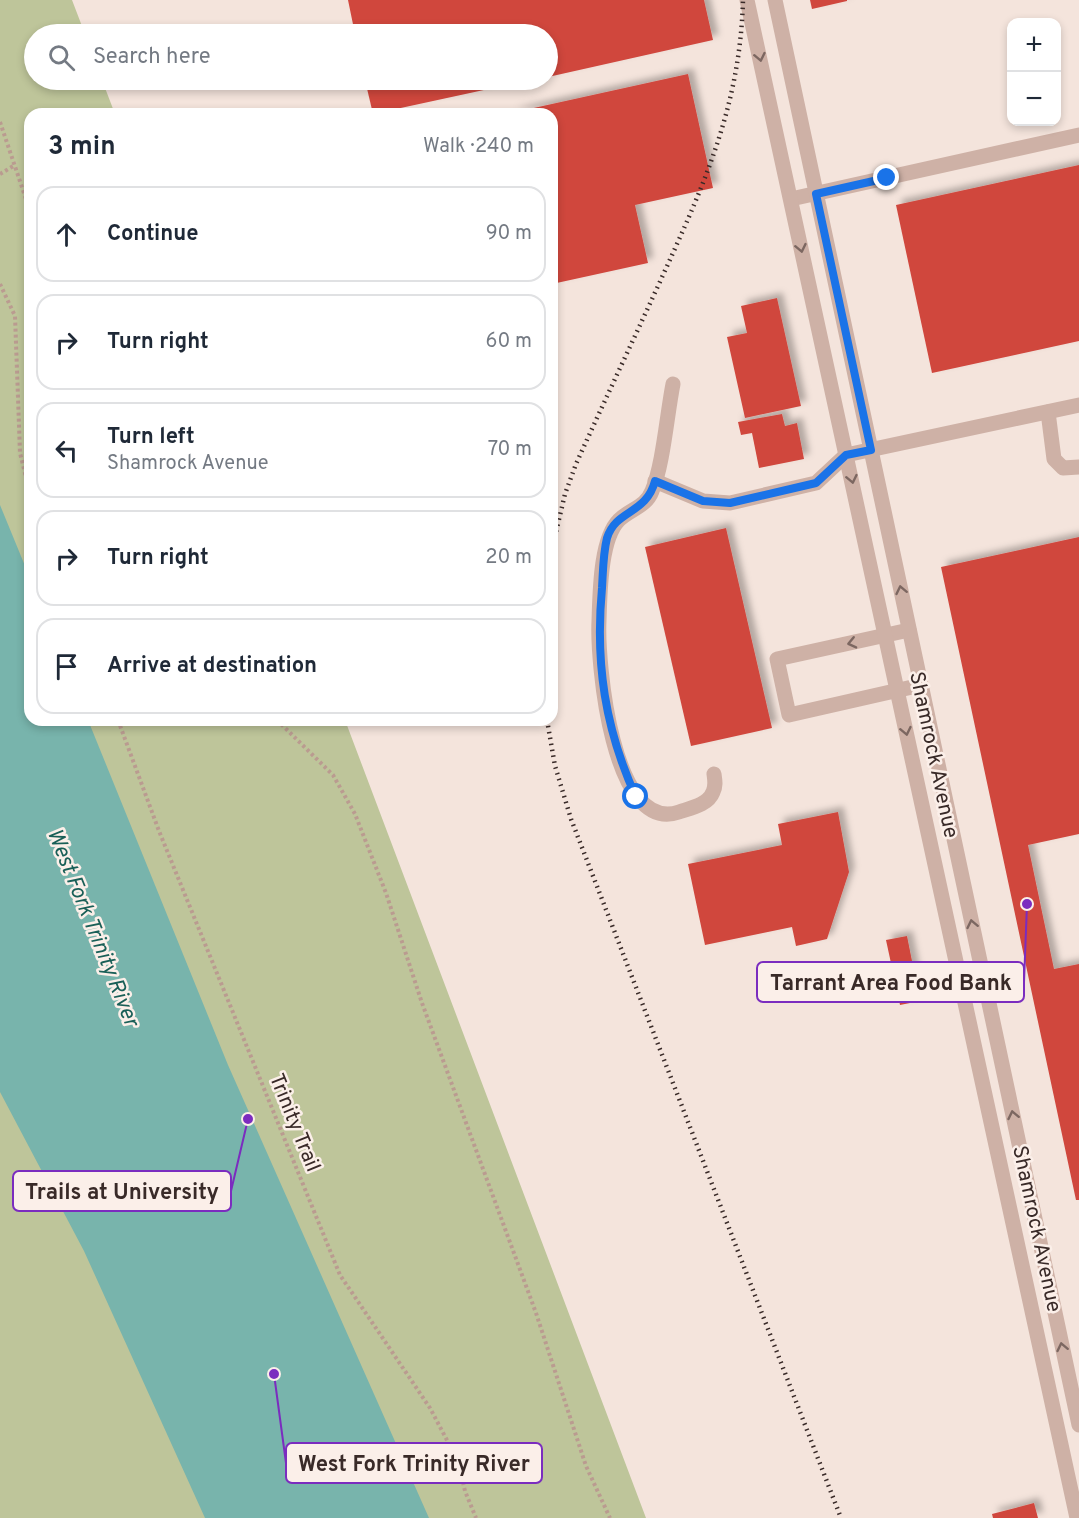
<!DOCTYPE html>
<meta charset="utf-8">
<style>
:root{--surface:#fff;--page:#f2f2f3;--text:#1f2937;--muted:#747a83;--line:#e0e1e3}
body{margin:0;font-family:Overpass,sans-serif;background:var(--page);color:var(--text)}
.controls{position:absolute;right:18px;top:18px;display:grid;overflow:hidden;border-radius:12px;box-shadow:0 3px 9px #0003}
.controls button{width:54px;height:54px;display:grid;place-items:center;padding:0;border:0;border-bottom:2px solid var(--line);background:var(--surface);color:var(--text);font:30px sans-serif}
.stop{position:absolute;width:18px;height:18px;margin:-14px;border:4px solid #1a73e8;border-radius:50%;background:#fff}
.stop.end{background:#1a73e8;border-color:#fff;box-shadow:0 2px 6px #0008}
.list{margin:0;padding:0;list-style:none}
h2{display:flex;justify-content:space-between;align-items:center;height:78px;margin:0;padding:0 24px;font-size:26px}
h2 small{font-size:20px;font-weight:400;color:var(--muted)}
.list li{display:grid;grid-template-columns:39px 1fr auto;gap:18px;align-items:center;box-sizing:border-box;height:96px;margin:0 12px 12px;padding:0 12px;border:2px solid var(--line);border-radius:18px}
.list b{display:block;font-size:22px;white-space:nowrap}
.list p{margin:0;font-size:20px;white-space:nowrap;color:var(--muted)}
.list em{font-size:20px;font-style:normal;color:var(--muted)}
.icon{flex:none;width:33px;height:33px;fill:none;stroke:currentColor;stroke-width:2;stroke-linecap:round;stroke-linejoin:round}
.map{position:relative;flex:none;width:1079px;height:1518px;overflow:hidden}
.search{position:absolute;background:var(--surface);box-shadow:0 3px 9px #0003;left:24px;top:24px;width:534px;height:66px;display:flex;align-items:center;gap:15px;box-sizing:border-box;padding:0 21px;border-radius:33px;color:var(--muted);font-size:22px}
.panel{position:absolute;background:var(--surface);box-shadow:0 3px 9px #0003;left:24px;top:108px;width:534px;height:618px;border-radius:18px}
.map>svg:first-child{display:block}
</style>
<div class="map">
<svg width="1079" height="1518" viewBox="0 0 1079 1518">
<defs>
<filter id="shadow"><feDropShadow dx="5.5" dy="-5.5" stdDeviation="3" flood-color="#0004"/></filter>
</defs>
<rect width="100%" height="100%" fill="#f4e4dc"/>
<path fill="#bec59a" d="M 0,0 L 72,0 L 85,34 L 34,34 L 34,80 L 102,80 L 115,114 L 30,114 L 30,720 L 345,720 L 646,1518 L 0,1518 Z"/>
<path fill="#78b4ac" d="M 0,505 L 30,578 L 30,720 L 88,720 L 228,1065 L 429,1518 L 205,1518 L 84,1251 L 0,1092 Z"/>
<g fill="#d0473e" filter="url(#shadow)">
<path d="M 348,0 L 704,0 L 713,40 L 548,77 L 548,34 L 355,34 Z"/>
<path d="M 810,0 L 847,0 L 847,1 L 812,9 Z"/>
<path d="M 688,74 L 713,188 L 635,205 L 648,263 L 552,284 L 552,114 L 511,113 Z"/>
<path d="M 365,80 L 530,80 L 373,114 Z"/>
<path d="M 1079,165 L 1079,341 L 932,373 L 896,205 Z"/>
<path d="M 777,298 L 801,406 L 745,418 L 727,337 L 747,333 L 741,306 Z"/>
<path d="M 782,414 L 785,426 L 797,423 L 804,459 L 759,468 L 752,433 L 741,435 L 738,422 Z"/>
<path d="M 726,528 L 772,728 L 691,746 L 645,547 Z"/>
<path d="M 1079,537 L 1079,834 L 1028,845 L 1054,969 L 1079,964 L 1079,1200 L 1076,1200 L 941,567 Z"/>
<path d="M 838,812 L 849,872 L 827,939 L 796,946 L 792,927 L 705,945 L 688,864 L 782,845 L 778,824 Z"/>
<path d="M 907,936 L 920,1001 L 900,1005 L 886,940 Z"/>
<path d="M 1034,1503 L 1038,1518 L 993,1518 L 992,1514 Z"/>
</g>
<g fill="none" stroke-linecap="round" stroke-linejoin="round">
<g stroke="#ba9b90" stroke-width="4" stroke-dasharray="3 3" stroke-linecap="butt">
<path d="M 0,122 L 30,211"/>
<path d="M 0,174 L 15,165"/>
<path d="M 0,284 L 15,316 L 20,453 L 30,493"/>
<path d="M 118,720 L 159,831 L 340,1275 L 430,1408 L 458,1461 L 465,1491 L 476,1518"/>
<path d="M 277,720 L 333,775 L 355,814 L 386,893 L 422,1003 L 536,1313 L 586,1466 L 610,1518"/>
</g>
<g stroke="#ceb1a6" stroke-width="15">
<path d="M 791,199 L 1079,135"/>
<path d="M 673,384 C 667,414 663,466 652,491 C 646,507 630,509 619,520 C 600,539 600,594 599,621 C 597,661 612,835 679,812 C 691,808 708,805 713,792 C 716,786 715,781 714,774"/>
<path d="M 1048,412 L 1054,459 L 1063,468 L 1079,467"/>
<path d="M 655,481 L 703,501 L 730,503 L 816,483 L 846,455"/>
<path d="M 909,630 L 777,659 L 789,715 L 921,685"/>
</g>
<g stroke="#ceb1a6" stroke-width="15">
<path d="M 747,0 L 1077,1518"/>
<path d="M 775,0 L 1079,1425"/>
<path d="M 846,455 L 1079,405"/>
</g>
<g stroke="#392a28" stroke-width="4.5" stroke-dasharray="1.5 4.5" stroke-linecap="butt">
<path d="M 552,549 L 565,494 L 576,464 C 603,404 631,345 658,286 C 702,189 740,109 743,0"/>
<path d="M 547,720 L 555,766 L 571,819 L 841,1518"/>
</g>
</g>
<defs><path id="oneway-chevron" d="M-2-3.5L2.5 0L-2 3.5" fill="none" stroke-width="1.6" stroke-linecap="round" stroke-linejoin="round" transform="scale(1.5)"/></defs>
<g stroke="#7c6761">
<use href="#oneway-chevron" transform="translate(760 57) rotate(78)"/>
<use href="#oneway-chevron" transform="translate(801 248) rotate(78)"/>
<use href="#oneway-chevron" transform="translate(852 479) rotate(78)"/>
<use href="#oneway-chevron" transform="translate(901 590) rotate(-102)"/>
<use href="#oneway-chevron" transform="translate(852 643) rotate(167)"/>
<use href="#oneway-chevron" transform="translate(906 731) rotate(78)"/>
<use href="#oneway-chevron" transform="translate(972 924) rotate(-102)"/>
<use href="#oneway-chevron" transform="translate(1013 1115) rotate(-102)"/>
<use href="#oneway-chevron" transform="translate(1062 1347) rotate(-102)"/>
</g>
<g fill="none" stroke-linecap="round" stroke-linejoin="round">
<path stroke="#1a73e8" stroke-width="8" d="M 636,797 C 605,729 595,663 602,588 C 603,572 603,554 607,538 C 616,509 646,515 655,481 L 703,501 L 730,503 L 816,483 L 846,455 L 871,450 L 816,194 L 887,178"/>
</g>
<g text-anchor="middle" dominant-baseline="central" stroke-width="5" stroke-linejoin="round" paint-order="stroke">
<g font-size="21" fill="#392a28" stroke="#fbefe9">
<text transform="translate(933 755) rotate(78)">Shamrock Avenue</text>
<text transform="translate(294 1123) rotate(68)">Trinity Trail</text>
<text transform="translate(1036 1229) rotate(78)">Shamrock Avenue</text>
</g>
<g font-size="22" font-style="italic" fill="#195f57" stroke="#fbefe9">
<text transform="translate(92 928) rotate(68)">West Fork Trinity River</text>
</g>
</g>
<path fill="none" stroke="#7b2cbf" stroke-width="2" d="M1027 904L1024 982M248 1119L231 1191M274 1374L286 1463"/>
<g fill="#7b2cbf" stroke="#fbefe9" stroke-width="2">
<circle cx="1027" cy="904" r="6"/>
<circle cx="248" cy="1119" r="6"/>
<circle cx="274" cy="1374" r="6"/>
</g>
<g fill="#fbefe9" stroke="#7b2cbf" stroke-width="2">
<rect x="757" y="962" width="267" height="40" rx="6"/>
<rect x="13" y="1171" width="218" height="40" rx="6"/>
<rect x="286" y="1443" width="256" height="40" rx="6"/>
</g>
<g font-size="22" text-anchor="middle" font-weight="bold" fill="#392a28">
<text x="891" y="990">Tarrant Area Food Bank</text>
<text x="122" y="1199">Trails at University</text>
<text x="414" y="1471">West Fork Trinity River</text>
</g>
</svg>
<div class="controls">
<button>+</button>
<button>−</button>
</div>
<div class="stop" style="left:636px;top:797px"></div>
<div class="stop end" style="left:887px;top:178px"></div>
<div class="search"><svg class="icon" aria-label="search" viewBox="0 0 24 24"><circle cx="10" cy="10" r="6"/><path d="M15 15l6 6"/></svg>Search here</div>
<section class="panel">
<h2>3 min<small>Walk · 240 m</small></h2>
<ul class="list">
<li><svg class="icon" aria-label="ahead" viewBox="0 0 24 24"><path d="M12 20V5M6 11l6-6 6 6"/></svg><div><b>Continue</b></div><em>90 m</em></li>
<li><svg class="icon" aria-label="right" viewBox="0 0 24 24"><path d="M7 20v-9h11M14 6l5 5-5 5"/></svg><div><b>Turn right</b></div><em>60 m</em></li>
<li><svg class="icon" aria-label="left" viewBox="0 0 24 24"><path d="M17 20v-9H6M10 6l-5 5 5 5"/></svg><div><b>Turn left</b><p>Shamrock Avenue</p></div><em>70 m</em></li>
<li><svg class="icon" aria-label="right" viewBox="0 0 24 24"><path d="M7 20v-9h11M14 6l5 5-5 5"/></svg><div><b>Turn right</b></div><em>20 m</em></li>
<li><svg class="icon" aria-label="arrive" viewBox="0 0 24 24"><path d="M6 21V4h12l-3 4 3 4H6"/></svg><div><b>Arrive at destination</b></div></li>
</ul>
</section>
</div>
